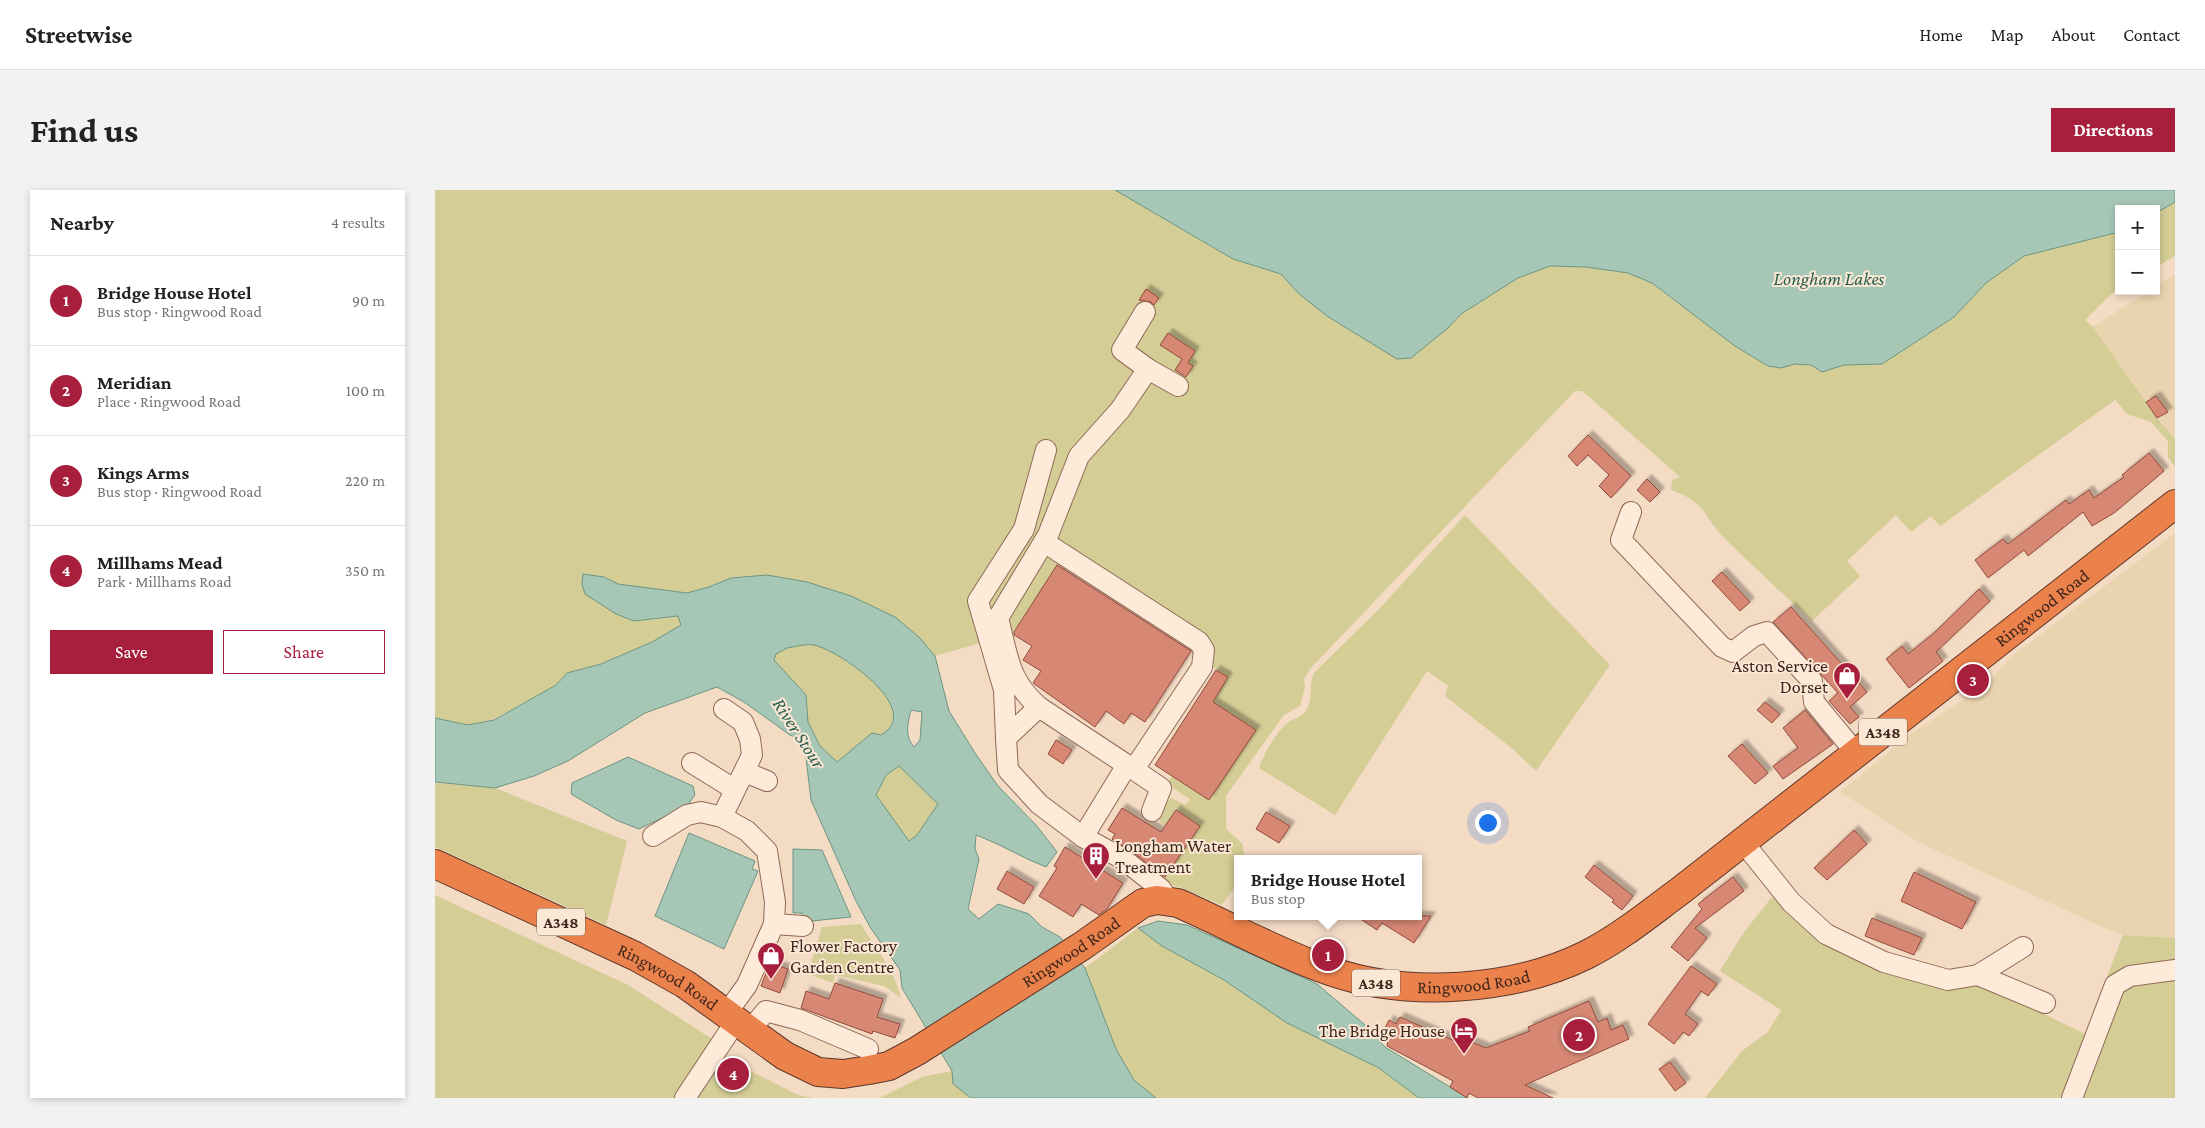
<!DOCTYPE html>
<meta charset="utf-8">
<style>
:root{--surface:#fff;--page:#f2f2f2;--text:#222;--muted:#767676;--line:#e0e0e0;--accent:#a81f3e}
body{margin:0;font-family:"Crimson Pro",serif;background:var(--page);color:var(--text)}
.controls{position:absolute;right:15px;top:15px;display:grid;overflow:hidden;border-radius:0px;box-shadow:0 2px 8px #0003}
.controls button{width:45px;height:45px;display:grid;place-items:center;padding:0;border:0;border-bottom:1px solid var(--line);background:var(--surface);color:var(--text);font:25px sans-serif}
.you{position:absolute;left:1052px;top:632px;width:18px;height:18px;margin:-12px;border:4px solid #fff;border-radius:50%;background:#1a73e8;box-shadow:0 0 0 8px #1a73e833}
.badge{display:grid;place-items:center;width:32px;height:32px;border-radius:50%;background:var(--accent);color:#fff;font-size:16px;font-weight:700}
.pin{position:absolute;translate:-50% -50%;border:2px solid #fff;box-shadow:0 1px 5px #0006}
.popup{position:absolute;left:799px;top:665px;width:188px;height:65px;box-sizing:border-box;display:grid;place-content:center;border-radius:0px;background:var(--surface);filter:drop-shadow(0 1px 4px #0005);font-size:16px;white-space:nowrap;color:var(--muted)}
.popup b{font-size:19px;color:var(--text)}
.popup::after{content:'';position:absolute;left:50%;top:100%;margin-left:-10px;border:10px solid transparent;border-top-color:var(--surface)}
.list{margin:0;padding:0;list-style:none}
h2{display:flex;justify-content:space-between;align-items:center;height:65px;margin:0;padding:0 20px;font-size:21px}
h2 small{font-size:16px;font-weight:400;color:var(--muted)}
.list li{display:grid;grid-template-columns:32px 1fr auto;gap:15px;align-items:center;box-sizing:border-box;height:90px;padding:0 20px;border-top:1px solid var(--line)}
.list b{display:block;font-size:19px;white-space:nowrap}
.list p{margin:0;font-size:16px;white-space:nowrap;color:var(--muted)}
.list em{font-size:16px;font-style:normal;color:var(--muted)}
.actions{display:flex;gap:10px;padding:15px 20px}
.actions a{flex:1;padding:11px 0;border:1px solid var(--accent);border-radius:0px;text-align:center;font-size:18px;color:var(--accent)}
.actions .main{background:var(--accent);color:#fff}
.map{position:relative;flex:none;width:1740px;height:908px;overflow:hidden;border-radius:0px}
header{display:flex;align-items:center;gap:30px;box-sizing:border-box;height:70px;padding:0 25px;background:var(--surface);border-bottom:1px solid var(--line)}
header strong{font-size:24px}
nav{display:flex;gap:28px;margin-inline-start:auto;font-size:18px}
.intro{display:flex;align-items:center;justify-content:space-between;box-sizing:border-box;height:120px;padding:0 30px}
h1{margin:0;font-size:35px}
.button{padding:12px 22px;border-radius:0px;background:var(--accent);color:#fff;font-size:18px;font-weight:700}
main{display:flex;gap:30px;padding:0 30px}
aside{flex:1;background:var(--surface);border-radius:0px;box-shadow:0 2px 8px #0003}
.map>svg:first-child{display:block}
</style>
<header>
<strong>Streetwise</strong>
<nav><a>Home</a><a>Map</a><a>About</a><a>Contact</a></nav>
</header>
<div class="intro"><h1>Find us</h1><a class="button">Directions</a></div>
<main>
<aside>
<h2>Nearby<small>4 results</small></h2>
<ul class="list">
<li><span class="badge">1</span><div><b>Bridge House Hotel</b><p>Bus stop · Ringwood Road</p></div><em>90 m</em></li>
<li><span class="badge">2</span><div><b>Meridian</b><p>Place · Ringwood Road</p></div><em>100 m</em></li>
<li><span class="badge">3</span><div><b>Kings Arms</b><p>Bus stop · Ringwood Road</p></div><em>220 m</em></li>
<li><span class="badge">4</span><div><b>Millhams Mead</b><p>Park · Millhams Road</p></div><em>350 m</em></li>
</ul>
<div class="actions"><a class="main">Save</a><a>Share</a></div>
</aside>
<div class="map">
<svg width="1740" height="908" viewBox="0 0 1740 908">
<defs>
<filter id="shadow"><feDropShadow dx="4.5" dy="-4.5" stdDeviation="1" flood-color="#0004"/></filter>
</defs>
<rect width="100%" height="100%" fill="#f4dbc4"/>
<g fill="#ead4b0">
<path d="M 1740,84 L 1740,249 L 1722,228 L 1658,137 L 1713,101 L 1721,101 L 1721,96 Z"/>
<path d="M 1740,343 L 1740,748 L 1688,745 L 1676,741 L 1485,653 L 1405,602 L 1477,543 L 1530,508 L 1557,487 L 1578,465 Z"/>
</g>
<g fill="#d4cd96">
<path d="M 0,0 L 680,0 L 798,69 L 846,84 L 863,103 L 892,126 L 962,168 L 1013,138 L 1026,124 L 1083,88 L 1115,76 L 1151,77 L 1193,83 L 1217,93 L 1242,113 L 1346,178 C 1363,173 1372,172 1388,182 L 1409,175 L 1447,174 L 1519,127 L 1551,93 L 1589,66 L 1684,42 L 1684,99 L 1676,104 L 1650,130 L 1658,137 L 1722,228 L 1740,249 L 1740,277 L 1733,267 L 1733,251 L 1716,232 L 1692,224 L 1680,210 L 1505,336 L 1496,326 L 1476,342 L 1461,325 L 1412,371 L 1425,386 L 1377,431 C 1348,404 1319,377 1291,350 C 1267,326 1273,313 1236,300 L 1237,290 L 1245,287 L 1152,205 L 1147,201 L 1140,201 L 875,479 L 869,489 L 870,497 L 865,516 L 849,525 L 791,606 L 791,639 L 807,653 L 810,669 L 803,669 L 803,692 L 787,715 L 744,697 L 727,693 L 715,682 L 713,675 L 730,687 L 741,671 L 719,655 L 748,662 L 765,636 L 741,620 L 730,636 L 724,630 C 724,620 727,612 737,608 L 750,615 L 755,609 L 732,594 L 737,586 L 774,610 L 820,540 L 778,512 L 792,487 L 781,480 L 757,459 L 625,372 L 577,444 L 500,466 L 485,448 L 332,385 L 296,388 L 274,397 L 252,403 L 183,394 L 169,387 L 217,430 L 244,426 L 246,435 L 217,452 L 166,474 L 132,483 L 121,495 L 59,529 L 33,535 L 0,528 Z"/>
<path d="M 1740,12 L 1740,66 L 1721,77 L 1721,23 Z"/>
<path d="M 1030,325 L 1175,475 L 1101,581 L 1079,560 L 1010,506 L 1013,496 L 992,481 L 900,625 L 824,578 C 829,564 840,544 851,534 C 857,529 867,527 871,521 C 879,509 873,495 879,483 L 944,419 Z"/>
<path d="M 368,455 C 371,455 376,454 380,455 C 406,461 490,520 446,545 L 437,543 L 402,572 L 385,556 L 373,531 L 371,505 L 339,470 L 341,464 L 352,458 Z"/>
<path d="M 464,575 L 503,614 L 482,645 L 474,651 L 441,605 L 451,585 Z"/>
<path d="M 0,593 L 60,598 L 192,651 L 171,735 L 0,657 Z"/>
<path d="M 0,705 L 193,795 L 282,852 L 245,908 L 0,908 Z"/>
<path d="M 1337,707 L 1389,749 L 1545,793 L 1650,844 L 1688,745 L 1740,748 L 1740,908 L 1270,908 L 1307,861 L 1333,842 L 1346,820 L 1285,781 L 1309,742 Z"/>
<path d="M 426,734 C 442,761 458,777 466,808 L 449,796 L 400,785 L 398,793 L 373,784 L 387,737 Z"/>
<path d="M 703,738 L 727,756 L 789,790 L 852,832 L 944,878 L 984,908 L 721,908 L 699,890 L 681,859 L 650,778 Z"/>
<path d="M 286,866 L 363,905 L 378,908 L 257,908 Z"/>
<path d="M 517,881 L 518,894 L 536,908 L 444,908 L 487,887 Z"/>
</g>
<g fill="#a6c6b6" stroke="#6b9682" fill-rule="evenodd">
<path d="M 680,0 L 1740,0 L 1740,12 L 1721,23 L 1721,19 L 1684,19 L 1684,42 L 1589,66 L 1551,93 L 1519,127 L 1447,174 L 1409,175 L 1387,182 L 1376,175 L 1360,174 L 1346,178 L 1333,176 L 1300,156 L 1217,93 L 1193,83 L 1151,77 L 1115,76 L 1083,88 L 1026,124 L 1013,138 L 976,168 L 962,169 L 892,126 L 863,103 L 846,84 L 798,69 Z"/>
<path d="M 148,384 L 169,387 L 183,394 L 252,403 L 274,397 L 296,388 L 332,385 L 372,392 L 416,406 L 460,427 L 485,448 L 500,466 L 514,521 L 540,563 L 563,596 L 601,635 L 622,662 L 611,677 C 587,668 566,654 541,645 L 540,659 L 544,669 L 533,719 L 544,729 L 563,714 L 594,724 L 607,737 L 625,747 L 650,778 L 681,859 L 699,890 L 721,908 L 536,908 L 518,894 L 517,881 L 467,798 L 465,780 L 435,737 L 421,711 L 376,610 L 369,551 L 355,545 L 309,512 L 282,497 L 210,523 L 133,571 L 99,586 L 60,598 L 0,592 L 0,528 L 33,535 L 59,530 L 121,495 L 132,483 L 166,474 L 217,452 L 246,435 L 243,426 L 199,431 L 181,424 L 150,404 L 147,394 ZM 368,455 C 371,455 376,454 379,455 C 406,461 490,520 446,545 L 437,543 L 402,572 L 385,556 L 373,532 L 371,505 L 339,470 L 341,464 L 352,458 ZM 476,520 L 487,522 L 485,550 L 479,557 C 469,545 473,533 476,520 ZM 464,576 L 503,614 L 482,645 L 474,651 L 441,605 L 451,585 Z"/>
<path d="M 193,567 L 258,596 L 260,605 L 252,616 L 204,639 L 181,630 L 136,604 L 137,593 Z"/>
<path d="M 254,643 L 320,671 L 317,679 L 323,681 L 289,759 L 220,726 Z"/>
<path d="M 358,659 L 387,660 L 416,727 L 367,732 L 367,723 L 358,723 Z"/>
<path d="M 723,731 L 752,735 L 882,794 L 929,834 L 950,857 L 1033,908 L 984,908 L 944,878 L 852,833 L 789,790 L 727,756 L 703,738 Z"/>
</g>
<g fill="#d68875" stroke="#934a3a" filter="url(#shadow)">
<path d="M 711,99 L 724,108 L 719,115 L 716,112 L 704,110 Z"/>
<path d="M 733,143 L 760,161 L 753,173 L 758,176 L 751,187 L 740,180 L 747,169 L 725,155 Z"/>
<path d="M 1721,206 L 1733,222 L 1722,228 L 1711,212 Z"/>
<path d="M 1153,245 L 1196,286 L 1176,308 L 1164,296 L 1174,285 L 1153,265 L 1142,276 L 1133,266 Z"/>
<path d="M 1714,263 L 1729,281 L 1679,323 L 1657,336 L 1648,322 L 1593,366 L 1589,360 L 1553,388 L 1540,370 L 1568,349 L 1573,354 L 1631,310 L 1634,314 L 1654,300 L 1659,308 L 1689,287 L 1687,285 Z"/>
<path d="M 1212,289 L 1225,302 L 1215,312 L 1202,300 Z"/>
<path d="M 622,375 L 756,461 L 710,532 L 696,523 L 689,534 L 671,521 L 660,537 L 598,493 L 606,481 L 588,470 L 597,456 L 579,445 L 579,442 Z"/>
<path d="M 1287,382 L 1315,412 L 1305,421 L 1277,391 Z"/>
<path d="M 1544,399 L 1555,411 L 1501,462 L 1508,471 L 1474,498 L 1451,469 L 1467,456 L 1473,464 L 1499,443 Z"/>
<path d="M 1356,417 L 1432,502 L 1415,517 L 1424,527 L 1415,534 L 1394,511 L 1403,503 L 1338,432 Z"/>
<path d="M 781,480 L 793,487 L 778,512 L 821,540 L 774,610 L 720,575 Z"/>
<path d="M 1330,512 L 1345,524 L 1337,533 L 1322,520 Z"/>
<path d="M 1370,520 L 1398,554 L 1348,589 L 1338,576 L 1363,558 L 1348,538 Z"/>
<path d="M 621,550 L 637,560 L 628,574 L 613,564 Z"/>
<path d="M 1307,554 L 1333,583 L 1320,594 L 1293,566 Z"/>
<path d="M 687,618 L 726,642 L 741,620 L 765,636 L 730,687 L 695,660 L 677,649 L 680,644 L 673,640 Z"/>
<path d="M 831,622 L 855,636 L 844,653 L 821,639 Z"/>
<path d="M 1419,640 L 1432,654 L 1392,690 L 1379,678 Z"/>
<path d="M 630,657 L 688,693 L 672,719 L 664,725 L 646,714 L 638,727 L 604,706 L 622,678 L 619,676 Z"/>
<path d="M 1159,675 L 1198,706 L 1187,720 L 1177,712 L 1179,710 L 1150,687 Z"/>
<path d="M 572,681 L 599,697 L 589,714 L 562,699 Z"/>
<path d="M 1479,682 L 1541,712 L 1527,739 L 1466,711 Z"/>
<path d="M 1298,687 L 1309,701 L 1260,738 L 1272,748 L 1253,771 L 1236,757 L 1267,719 L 1263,714 Z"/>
<path d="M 921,726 L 996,726 L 979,753 L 947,733 L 942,740 Z"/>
<path d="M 1437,728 L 1487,748 L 1479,765 L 1430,746 Z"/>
<path d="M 335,773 L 353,779 L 345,803 L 326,796 Z"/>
<path d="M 1256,776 L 1282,794 L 1273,806 L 1266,801 L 1250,824 L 1263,834 L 1254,846 L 1248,842 L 1239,854 L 1213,834 Z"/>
<path d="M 400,793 L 448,809 L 442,827 L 465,834 L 460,848 L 438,841 L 437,844 L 366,818 L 371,801 L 394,809 Z"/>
<path d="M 1154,811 L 1163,832 L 1172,828 L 1176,840 L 1188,835 L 1194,849 L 1090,895 L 1118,908 L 1043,908 L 1034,903 L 1032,908 L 1015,897 L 1018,891 L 952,856 L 953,851 L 946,846 L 954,830 L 961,834 L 965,827 L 1029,855 L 1032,850 L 1051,858 L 1095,841 L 1093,837 Z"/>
<path d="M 1235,872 L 1251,893 L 1240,901 L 1224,879 Z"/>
</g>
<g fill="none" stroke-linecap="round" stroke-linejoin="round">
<defs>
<g id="minor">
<path d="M 710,122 L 687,160 L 713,179"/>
<path d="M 1196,322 L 1186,350 L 1287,457 L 1298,462 L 1319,446 L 1332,442 L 1377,491 L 1379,512 L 1421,563"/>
<path d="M 609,352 L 764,452 L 769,460 L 767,477 L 699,579"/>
<path d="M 604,517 L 692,575"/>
<path d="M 289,519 L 308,532 L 315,549 L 317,565 L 287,627 L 312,641 L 332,661 L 340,712 L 339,734 L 312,795 L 291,824"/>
<path d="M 571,548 L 569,500 L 543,411 L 589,339 L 611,260"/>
<path d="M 257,573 L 299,599"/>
<path d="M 310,582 L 332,591"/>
<path d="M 218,646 L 252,625 L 266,622 L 287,627"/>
<path d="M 648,647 L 692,575 L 726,598 L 717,621"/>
<path d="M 1308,652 L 1356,712 L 1391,744 L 1449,772 L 1513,790 L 1543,785 L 1588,757"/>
<path d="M 734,712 L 726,699 L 688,669 L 648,647 L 604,614 L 573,580 L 571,548 L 604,517 C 573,490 573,466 563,428 L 613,345 L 644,266 L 685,220 L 713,179 L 743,196"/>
<path d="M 339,734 L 368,736"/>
<path d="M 1543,785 L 1610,813"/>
<path d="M 314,841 L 331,821 L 365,830 L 433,859"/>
<path d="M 250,908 L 301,831"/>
<path d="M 1637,908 L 1680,795 L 1695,786 L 1740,780"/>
</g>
<g id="highway">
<path id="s1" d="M 0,674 L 200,766 L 250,794 L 350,866 L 383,882 L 408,884 L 434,880 L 454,876 L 482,861 L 647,756 L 708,713 L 722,710 L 743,713 C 793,735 843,763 895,781 C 972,808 1078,801 1151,765 C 1185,748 1215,723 1245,701 L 1740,314"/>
</g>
</defs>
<use href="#minor" stroke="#916957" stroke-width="22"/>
<use href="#highway" stroke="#5e382c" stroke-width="30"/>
<use href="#minor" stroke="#fdead9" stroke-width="20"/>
<use href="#highway" stroke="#ec824b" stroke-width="28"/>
</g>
<defs>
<symbol id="shop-pin" viewBox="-11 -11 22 30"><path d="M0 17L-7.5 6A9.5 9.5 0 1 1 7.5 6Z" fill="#a81f3e" stroke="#fae7d4"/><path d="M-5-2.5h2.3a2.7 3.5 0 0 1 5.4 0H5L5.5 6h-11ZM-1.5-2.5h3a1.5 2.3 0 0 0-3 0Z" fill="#fff"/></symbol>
<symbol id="building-pin" viewBox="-11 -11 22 30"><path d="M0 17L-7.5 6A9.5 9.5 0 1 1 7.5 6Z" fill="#a81f3e" stroke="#fae7d4"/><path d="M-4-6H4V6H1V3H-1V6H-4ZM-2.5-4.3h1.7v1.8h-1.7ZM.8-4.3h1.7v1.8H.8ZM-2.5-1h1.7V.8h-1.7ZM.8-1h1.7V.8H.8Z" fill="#fff"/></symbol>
<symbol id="hotel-pin" viewBox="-11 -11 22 30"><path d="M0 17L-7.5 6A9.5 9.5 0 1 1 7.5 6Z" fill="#a81f3e" stroke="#fae7d4"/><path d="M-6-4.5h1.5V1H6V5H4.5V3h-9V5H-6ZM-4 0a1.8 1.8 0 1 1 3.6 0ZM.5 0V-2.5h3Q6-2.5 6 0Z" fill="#fff"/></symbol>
</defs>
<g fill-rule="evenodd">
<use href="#shop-pin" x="1396" y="470" width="32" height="43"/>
<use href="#building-pin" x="645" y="650" width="32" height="43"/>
<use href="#shop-pin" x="320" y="750" width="32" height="43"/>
<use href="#hotel-pin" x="1013" y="825" width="32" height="43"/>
</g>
<g text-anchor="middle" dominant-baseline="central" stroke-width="4" stroke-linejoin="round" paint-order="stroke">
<g fill="#fae7d4" stroke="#776054" stroke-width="1">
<rect x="1424" y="528.5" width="48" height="27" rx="4"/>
<rect x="102" y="718.5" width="48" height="27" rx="4"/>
<rect x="917" y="779.5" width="48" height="27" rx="4"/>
</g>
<g font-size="16" font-weight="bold" fill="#3f261d">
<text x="1448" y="542">A348</text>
<text x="126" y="732">A348</text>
<text x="941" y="793">A348</text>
</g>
<g font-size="18" fill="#3f261d" stroke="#fae7d4">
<text stroke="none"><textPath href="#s1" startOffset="1849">Ringwood Road</textPath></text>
<text stroke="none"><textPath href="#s1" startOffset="724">Ringwood Road</textPath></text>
<text stroke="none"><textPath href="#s1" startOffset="259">Ringwood Road</textPath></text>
<text stroke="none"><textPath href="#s1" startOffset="1159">Ringwood Road</textPath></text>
</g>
<g font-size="18" fill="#3f261d" stroke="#fae7d4" text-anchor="end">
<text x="1393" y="476">Aston Service<tspan x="1393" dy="21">Dorset</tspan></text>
<text x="680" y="656" text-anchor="start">Longham Water<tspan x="680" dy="21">Treatment</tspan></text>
<text x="355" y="756" text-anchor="start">Flower Factory<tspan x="355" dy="21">Garden Centre</tspan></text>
<text x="1010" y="841">The Bridge House</text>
</g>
<g font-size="19" font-style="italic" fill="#2b6151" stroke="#fae7d4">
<text x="1394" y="88">Longham Lakes</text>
<text transform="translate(364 543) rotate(57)">River Stour</text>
</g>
</g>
</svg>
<div class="controls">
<button>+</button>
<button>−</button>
</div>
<div class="you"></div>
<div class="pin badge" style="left:893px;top:765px">1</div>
<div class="popup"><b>Bridge House Hotel</b>Bus stop</div>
<div class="pin badge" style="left:1144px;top:845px">2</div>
<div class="pin badge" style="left:1538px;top:490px">3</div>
<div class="pin badge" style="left:298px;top:884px">4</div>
</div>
</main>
